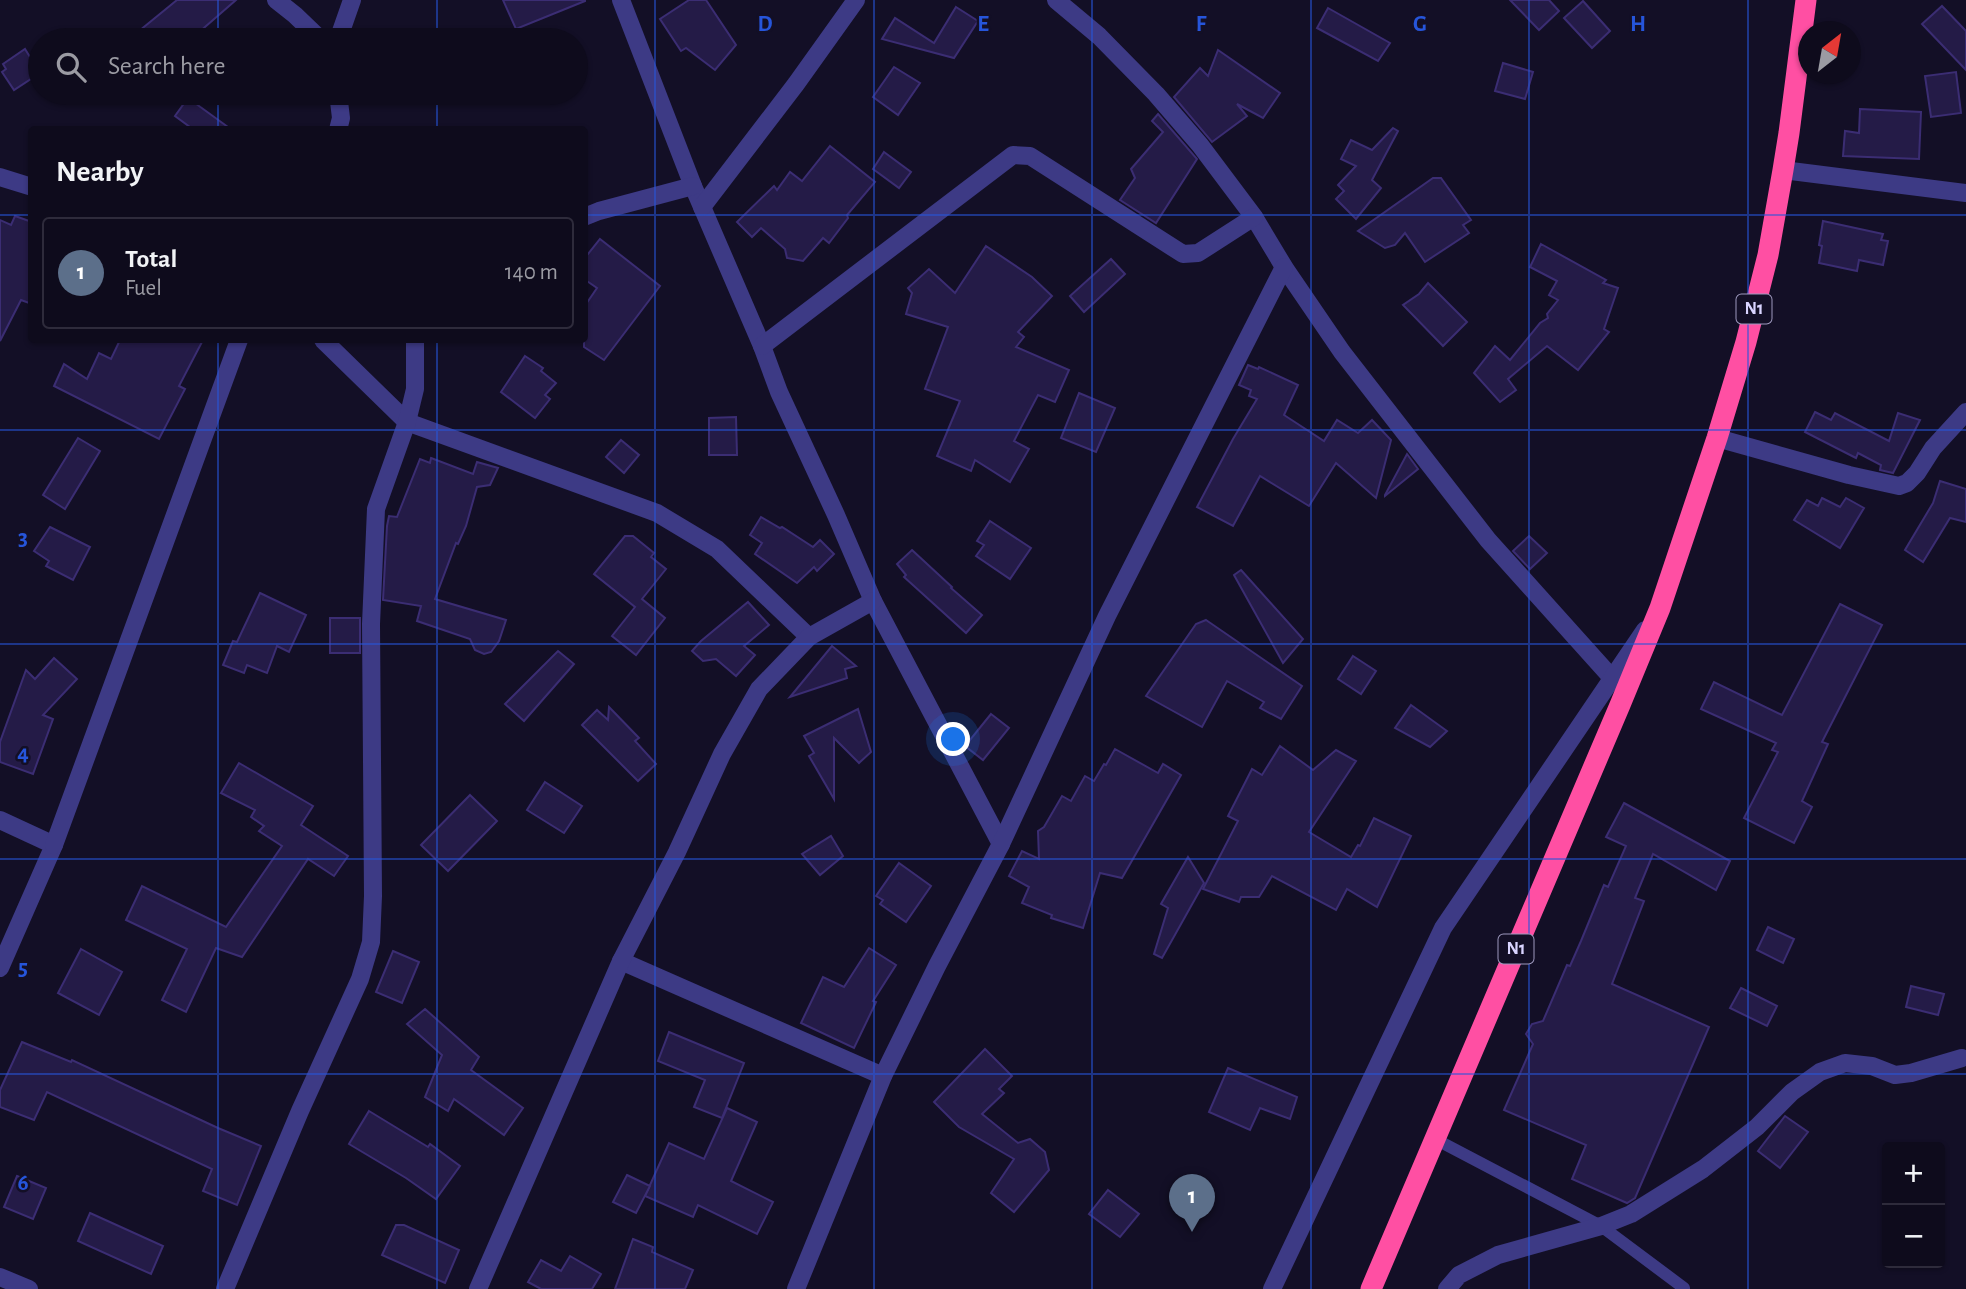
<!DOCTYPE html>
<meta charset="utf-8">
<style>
:root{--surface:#0e0b1c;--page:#1c1929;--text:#f1f3f6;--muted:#9b9ba3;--line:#2e2b3b;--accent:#8c9099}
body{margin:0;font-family:"Alegreya Sans",sans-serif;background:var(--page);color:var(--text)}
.controls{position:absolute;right:21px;bottom:21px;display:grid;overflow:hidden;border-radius:7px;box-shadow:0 2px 5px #0004}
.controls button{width:63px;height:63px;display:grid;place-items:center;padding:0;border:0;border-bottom:2px solid var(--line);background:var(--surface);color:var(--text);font:35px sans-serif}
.compass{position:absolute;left:1798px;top:21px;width:63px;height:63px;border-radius:50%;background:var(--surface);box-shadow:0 2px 5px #0004;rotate:31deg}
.you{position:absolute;left:954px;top:740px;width:24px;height:24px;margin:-18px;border:5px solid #fff;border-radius:50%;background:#1a73e8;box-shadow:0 0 0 10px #1a73e833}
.badge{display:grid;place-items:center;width:46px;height:46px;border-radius:50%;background:var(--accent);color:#fff;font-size:23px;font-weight:700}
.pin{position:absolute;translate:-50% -58px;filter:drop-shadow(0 2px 4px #0008)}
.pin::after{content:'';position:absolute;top:37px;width:24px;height:21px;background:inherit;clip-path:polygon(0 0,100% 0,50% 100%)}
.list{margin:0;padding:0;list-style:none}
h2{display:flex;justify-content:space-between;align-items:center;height:91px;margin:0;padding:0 28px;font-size:30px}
h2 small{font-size:23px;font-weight:400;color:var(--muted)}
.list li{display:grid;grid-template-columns:46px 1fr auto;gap:21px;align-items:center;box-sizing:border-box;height:112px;margin:0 14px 14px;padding:0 14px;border:2px solid var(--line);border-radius:7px}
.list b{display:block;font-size:26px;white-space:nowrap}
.list p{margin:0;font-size:23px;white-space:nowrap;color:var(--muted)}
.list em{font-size:23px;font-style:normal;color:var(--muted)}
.icon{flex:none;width:38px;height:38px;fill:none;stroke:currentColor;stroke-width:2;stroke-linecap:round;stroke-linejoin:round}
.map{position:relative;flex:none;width:1966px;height:1289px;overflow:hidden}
.search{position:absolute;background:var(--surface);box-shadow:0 2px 5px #0004;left:28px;top:28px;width:560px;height:77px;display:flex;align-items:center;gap:18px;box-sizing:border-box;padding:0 24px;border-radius:38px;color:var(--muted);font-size:26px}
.panel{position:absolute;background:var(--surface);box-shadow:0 2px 5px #0004;left:28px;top:126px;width:560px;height:217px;border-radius:7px}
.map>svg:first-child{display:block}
</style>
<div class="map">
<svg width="1966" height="1289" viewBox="0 0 1966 1289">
<rect width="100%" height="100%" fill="#130f26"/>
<g fill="#241b47" stroke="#3b2d73" stroke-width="2">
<path d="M 177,0 L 236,0 L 190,40 L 128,40 Z"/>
<path d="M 503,0 L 585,0 L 585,1 L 516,29 Z"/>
<path d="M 689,0 L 706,0 L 736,45 L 715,70 L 686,48 L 681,51 L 660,19 Z"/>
<path d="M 1510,0 L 1549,0 L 1559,11 L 1539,30 Z"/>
<path d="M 1583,1 L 1610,31 L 1592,48 L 1564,18 Z"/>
<path d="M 1942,6 L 1966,31 L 1966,70 L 1922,24 Z"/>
<path d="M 956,7 L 978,21 L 954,58 L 882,39 L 895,18 L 934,43 Z"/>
<path d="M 1328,8 L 1390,43 L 1378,61 L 1317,28 Z"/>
<path d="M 25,49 L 40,73 L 14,90 L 2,72 L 6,69 L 3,64 Z"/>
<path d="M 1218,50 L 1280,93 L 1263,118 L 1237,104 L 1247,116 L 1212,142 L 1174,97 L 1200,68 L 1208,76 Z"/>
<path d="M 1503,63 L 1533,72 L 1525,99 L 1495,91 Z"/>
<path d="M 894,67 L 920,83 L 898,115 L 873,97 Z"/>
<path d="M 1956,72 L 1961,113 L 1931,117 L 1925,76 Z"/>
<path d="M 188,98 L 232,130 L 194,130 L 175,116 Z"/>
<path d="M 1860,109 L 1921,112 L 1919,159 L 1843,156 L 1845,131 L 1859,133 Z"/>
<path d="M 1158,114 L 1197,159 L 1156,223 L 1120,200 L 1135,178 L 1131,169 L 1163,132 L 1152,121 Z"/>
<path d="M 1393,128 L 1398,131 L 1372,180 L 1381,188 L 1356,219 L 1336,199 L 1344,191 L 1338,185 L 1356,166 L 1341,159 L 1351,140 L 1372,150 Z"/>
<path d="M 830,146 L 875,182 L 847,215 L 848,218 L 829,243 L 823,238 L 803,261 L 787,258 L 785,249 L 761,228 L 752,237 L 737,222 L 774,186 L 777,190 L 790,172 L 802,181 Z"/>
<path d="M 884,152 L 911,172 L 899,188 L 873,169 Z"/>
<path d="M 1433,178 L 1441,178 L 1471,220 L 1463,225 L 1469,233 L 1425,262 L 1405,233 L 1395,245 L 1385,248 L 1358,231 Z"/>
<path d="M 15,216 L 32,222 L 32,304 L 21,300 L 0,341 L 0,220 L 11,225 Z"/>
<path d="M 1823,221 L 1883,234 L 1881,240 L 1888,241 L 1883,265 L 1859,260 L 1857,271 L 1819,263 L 1822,246 L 1819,245 Z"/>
<path d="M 600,239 L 660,286 L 604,360 L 584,347 L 584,307 L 597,288 L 584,279 L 584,259 Z"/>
<path d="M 1541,244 L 1606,280 L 1603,283 L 1618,288 L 1604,329 L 1609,332 L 1578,370 L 1547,346 L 1508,379 L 1516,390 L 1500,402 L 1474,373 L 1495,346 L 1510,360 L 1540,323 L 1548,318 L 1547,314 L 1558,300 L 1549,295 L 1557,281 L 1530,267 Z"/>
<path d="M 986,246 L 1032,277 L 1052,296 L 1018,332 L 1024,337 L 1016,347 L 1069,370 L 1055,402 L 1038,395 L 1014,441 L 1029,449 L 1010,482 L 975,460 L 971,471 L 937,456 L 960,401 L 925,389 L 948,327 L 906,314 L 912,293 L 908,288 L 929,269 L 955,293 Z"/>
<path d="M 1111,259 L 1125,274 L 1084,312 L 1070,296 Z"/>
<path d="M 1428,283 L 1467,322 L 1443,346 L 1403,305 L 1419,294 Z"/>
<path d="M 120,340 L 203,340 L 179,386 L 185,389 L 159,439 L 54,386 L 64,364 L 87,379 L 99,353 L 111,359 Z"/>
<path d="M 525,356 L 543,368 L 541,371 L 556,383 L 545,395 L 550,399 L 535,418 L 501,392 Z"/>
<path d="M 1248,365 L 1258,369 L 1259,367 L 1298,385 L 1284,415 L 1324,441 L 1337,420 L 1358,433 L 1372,420 L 1391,440 L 1376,498 L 1336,463 L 1309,506 L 1260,476 L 1233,526 L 1197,507 L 1233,439 L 1257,399 L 1249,396 L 1251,390 L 1239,385 Z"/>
<path d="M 1079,393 L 1115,408 L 1096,452 L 1061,438 Z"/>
<path d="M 1815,412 L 1831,420 L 1835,413 L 1889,441 L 1898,413 L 1920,420 L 1893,473 L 1880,470 L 1881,465 L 1858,453 L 1856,458 L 1805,432 Z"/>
<path d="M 736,417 L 737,455 L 709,455 L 709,418 Z"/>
<path d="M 78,438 L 100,451 L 65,509 L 43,495 Z"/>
<path d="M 621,440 L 639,455 L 624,473 L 606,457 Z"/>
<path d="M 1407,454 L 1418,469 L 1385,496 L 1385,495 Z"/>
<path d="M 431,458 L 473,474 L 477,462 L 498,468 L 490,485 L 477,487 L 466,526 L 458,544 L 456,543 L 435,599 L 506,620 L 499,641 L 491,652 L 484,654 L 475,650 L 470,639 L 417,621 L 421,606 L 383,600 L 387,526 L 389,516 L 397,517 L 420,459 L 430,463 Z"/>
<path d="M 1940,481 L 1966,489 L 1966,522 L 1950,518 L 1923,562 L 1905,550 L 1933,503 Z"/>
<path d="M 1822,498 L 1840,507 L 1846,498 L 1864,508 L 1840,548 L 1794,520 L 1807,500 L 1818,506 Z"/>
<path d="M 761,517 L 780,528 L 782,527 L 813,547 L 820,540 L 834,554 L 817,571 L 814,567 L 797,583 L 755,554 L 762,543 L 750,535 Z"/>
<path d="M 990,521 L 1031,548 L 1010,579 L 976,556 L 984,545 L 977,541 Z"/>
<path d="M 50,527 L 90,547 L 73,580 L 46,566 L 49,561 L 34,551 Z"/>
<path d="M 625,536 L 633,536 L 654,553 L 651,557 L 666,569 L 642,599 L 665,618 L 636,655 L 612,636 L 635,607 L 594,574 Z"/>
<path d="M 1529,536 L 1547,553 L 1530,569 L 1513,551 Z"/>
<path d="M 912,550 L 952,587 L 951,588 L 982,615 L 966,633 L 904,577 L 906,575 L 897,564 Z"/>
<path d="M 1241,570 L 1303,639 L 1283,663 L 1234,575 Z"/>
<path d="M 260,593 L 306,615 L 289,652 L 277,646 L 267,673 L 247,665 L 244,673 L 223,665 L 233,641 L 237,642 Z"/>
<path d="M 748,602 L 769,625 L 744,646 L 755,655 L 736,676 L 716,659 L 703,661 L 692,651 L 701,641 Z"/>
<path d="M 1840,604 L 1882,625 L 1822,742 L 1828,744 L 1802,801 L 1812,807 L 1794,843 L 1744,818 L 1778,752 L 1772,750 L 1776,743 L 1701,709 L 1714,682 L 1782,715 Z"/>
<rect x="330" y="618" width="30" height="35"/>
<path d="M 1206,620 L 1302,686 L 1281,719 L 1260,708 L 1264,702 L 1227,681 L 1202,727 L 1146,696 L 1196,624 Z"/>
<path d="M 832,646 L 856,666 L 845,669 L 847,678 L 790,697 Z"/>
<path d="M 558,651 L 574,664 L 524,721 L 505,704 Z"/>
<path d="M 1353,656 L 1376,671 L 1361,694 L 1338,679 Z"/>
<path d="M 54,658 L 77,679 L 43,715 L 53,719 L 33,774 L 0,762 L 0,742 L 26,670 L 35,679 Z"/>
<path d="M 1411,705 L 1447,731 L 1430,747 L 1395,728 Z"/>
<path d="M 609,707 L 639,738 L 635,741 L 656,764 L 638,781 L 582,725 L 597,710 L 608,720 Z"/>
<path d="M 858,709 L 871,752 L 859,763 L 834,738 L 834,799 L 809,756 L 814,753 L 804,736 Z"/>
<path d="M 991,714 L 1009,728 L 983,760 L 965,746 Z"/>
<path d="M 1280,746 L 1313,770 L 1336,750 L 1356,761 L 1309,832 L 1351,857 L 1358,845 L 1360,846 L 1374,818 L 1411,836 L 1377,907 L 1347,889 L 1336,910 L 1272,876 L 1259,897 L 1241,897 L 1239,902 L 1203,889 L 1238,821 L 1228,816 L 1252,769 L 1262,775 Z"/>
<path d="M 1115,749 L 1158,773 L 1163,764 L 1181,775 L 1122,878 L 1100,873 L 1083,928 L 1051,918 L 1052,915 L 1022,903 L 1029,887 L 1009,876 L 1022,851 L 1039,859 L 1038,831 L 1044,827 L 1062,796 L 1071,801 L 1085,776 L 1094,781 L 1104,764 L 1106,765 Z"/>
<path d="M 239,763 L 313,806 L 301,825 L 348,856 L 334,876 L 308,859 L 242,957 L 216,948 L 186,1012 L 162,1000 L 187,949 L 126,920 L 142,886 L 226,927 L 282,846 L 259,831 L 264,826 L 251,817 L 255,810 L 221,793 Z"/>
<path d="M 545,782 L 582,806 L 564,833 L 527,810 Z"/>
<path d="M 470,795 L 497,821 L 448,871 L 421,845 Z"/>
<path d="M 1624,803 L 1730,861 L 1716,890 L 1653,854 L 1635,898 L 1644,901 L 1612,984 L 1709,1027 L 1635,1198 L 1627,1203 L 1572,1179 L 1586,1145 L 1504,1110 L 1533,1044 L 1526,1034 L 1532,1024 L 1543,1021 L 1567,965 L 1570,966 L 1581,941 L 1604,885 L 1608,887 L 1626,846 L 1606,837 Z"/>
<path d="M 831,836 L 843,856 L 820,875 L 802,854 Z"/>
<path d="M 1188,857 L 1204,883 L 1162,958 L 1154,954 L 1168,908 L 1161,904 Z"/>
<path d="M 899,863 L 931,886 L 906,922 L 880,904 L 883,900 L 876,896 Z"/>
<path d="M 1768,927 L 1794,939 L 1783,963 L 1757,950 Z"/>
<path d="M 869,948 L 896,965 L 873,1001 L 876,1002 L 854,1048 L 801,1023 L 823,977 L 844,987 Z"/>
<path d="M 81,949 L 122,972 L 99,1015 L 58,993 Z"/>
<path d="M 393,951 L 419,962 L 402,1003 L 376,992 Z"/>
<path d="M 1911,986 L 1944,994 L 1938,1015 L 1906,1007 Z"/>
<path d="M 1741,988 L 1777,1006 L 1767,1026 L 1730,1008 Z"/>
<path d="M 425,1009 L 479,1057 L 471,1070 L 523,1108 L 504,1135 L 454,1099 L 448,1111 L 425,1097 L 442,1055 L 407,1024 Z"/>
<path d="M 669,1032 L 744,1063 L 722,1118 L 694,1107 L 705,1080 L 658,1061 Z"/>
<path d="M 22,1042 L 71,1062 L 72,1060 L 218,1128 L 261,1146 L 237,1205 L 203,1191 L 212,1169 L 47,1092 L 34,1120 L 0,1107 L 0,1090 Z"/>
<path d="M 985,1049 L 1012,1076 L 999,1089 L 1004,1093 L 982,1114 L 1018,1143 L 1030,1139 L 1045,1152 L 1049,1170 L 1014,1212 L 991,1193 L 1014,1159 L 959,1127 L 934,1102 Z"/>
<path d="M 1228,1068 L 1297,1097 L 1290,1119 L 1260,1108 L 1250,1130 L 1209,1112 Z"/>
<path d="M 727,1108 L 757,1122 L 731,1181 L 773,1202 L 757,1234 L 698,1205 L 693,1217 L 645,1196 L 669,1143 L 704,1159 Z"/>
<path d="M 369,1111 L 428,1147 L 430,1144 L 460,1166 L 436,1199 L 406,1178 L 349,1144 Z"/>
<path d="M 1785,1116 L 1808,1132 L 1780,1168 L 1758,1151 Z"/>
<path d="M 627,1175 L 650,1186 L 636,1213 L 613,1202 Z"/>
<path d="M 17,1176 L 46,1188 L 33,1219 L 4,1207 Z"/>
<path d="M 1108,1190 L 1139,1214 L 1120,1237 L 1089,1214 Z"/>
<path d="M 90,1213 L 163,1246 L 151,1274 L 78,1241 Z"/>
<path d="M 396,1225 L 404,1225 L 459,1250 L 445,1283 L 382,1255 Z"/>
<path d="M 633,1239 L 653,1247 L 652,1252 L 693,1270 L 685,1289 L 615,1289 Z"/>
<path d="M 570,1256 L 601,1274 L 592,1289 L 541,1289 L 528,1282 L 541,1260 L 561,1271 Z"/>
</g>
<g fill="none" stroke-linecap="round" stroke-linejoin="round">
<path stroke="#3d3a85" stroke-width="12" d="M 1435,1139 L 1601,1226 L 1684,1288"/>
<g stroke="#3d3a85" stroke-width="18">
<path d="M 276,0 L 295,15 L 321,40"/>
<path d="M 621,0 L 693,186 L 762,346 L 779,392 L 836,515 L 873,601 L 1001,844"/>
<path d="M 1056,0 L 1099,36 L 1156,94 L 1200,145 L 1254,217 L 1284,267 L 1342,352 L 1488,540 L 1612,678"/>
<path d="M 338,40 L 352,0"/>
<path d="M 338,93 L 341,118 L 338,130"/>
<path d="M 1783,170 L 1966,193"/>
<path d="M 0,177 L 32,187"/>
<path d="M 702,207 L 796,84 L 856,0"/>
<path d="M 584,217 L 599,211 L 693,186"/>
<path d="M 323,340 L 407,422 L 657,513 L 717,549 L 809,637"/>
<path d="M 762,346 L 1013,155 L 1030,156 L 1183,254 L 1198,253 L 1254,217"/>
<path d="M 1717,438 L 1849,475 L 1899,486 L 1907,483 L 1917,473 L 1933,448 L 1966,412"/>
<path d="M 0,820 L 54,845 L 0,968"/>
<path d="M 54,845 L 239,340"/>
<path d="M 621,961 L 883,1076"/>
<path d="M 0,1277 L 29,1289"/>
<path d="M 225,1289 L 300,1111 L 360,979 L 371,942 L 373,896 L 371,624 L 376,509 L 407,422 L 415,389 L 415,340"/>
<path d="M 478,1289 L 621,961 L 677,852 L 722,754 L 759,689 L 809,637 L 873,601"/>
<path d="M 796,1289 L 883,1076 L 937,966 L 1001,844 L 1107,616 L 1284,267"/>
<path d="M 1272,1289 L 1443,928 L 1645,630"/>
<path d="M 1447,1289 L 1459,1275 L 1498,1255 L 1601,1226 L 1631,1214 L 1703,1169 L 1757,1127 L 1792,1092 L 1820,1072 L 1845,1063 L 1872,1066 L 1895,1075 L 1911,1073 L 1962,1058"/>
</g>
<path stroke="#ff4fa3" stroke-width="21" d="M 1371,1289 L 1620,705 L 1660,608 L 1717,438 L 1746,342 L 1768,255 L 1783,170 L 1789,133 L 1806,0"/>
</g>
<path fill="none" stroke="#2655da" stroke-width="2" stroke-opacity="0.55" d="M 218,0 L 218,40M 437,0 L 437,40M 655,0 L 655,1289M 874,0 L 874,1289M 1092,0 L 1092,1289M 1311,0 L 1311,1289M 1529,0 L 1529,1289M 1748,0 L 1748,1289M 218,93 L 218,130M 437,93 L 437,130M 0,215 L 32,215M 584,215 L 1966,215M 218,340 L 218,1289M 437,340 L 437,1289M 0,430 L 1966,430M 0,644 L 1966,644M 0,859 L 1966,859M 0,1074 L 1966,1074"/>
<g text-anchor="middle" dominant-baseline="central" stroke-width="5" stroke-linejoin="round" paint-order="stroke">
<g fill="#130f26" stroke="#9e99be" stroke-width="2">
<rect x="1736.5" y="294.5" width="35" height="29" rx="5"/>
<rect x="1498.5" y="934.5" width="35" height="29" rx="5"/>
</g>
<g font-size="18" font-weight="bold" fill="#d9d4ff">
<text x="1754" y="309">N1</text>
<text x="1516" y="949">N1</text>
</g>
</g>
<g font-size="23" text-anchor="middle" font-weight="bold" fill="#2655da" stroke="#130f26" stroke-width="5" stroke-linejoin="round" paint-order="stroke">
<text x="765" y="31">D</text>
<text x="983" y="31">E</text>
<text x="1201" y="31">F</text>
<text x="1420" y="31">G</text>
<text x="1638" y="31">H</text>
<text x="23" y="545">3</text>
<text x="23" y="760">4</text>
<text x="23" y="975">5</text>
<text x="23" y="1190">6</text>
</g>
</svg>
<div class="controls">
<button>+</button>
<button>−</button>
</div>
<svg class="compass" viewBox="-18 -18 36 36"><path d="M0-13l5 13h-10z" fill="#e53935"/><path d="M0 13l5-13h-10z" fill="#9b9ba3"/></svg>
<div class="you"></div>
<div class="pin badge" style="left:1192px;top:1232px;background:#5c6f8a">1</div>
<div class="search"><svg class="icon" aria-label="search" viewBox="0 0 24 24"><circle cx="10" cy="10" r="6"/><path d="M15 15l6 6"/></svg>Search here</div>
<section class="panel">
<h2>Nearby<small></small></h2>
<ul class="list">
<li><span class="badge" style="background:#5c6f8a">1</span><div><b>Total</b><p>Fuel</p></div><em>140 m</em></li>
</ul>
</section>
</div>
